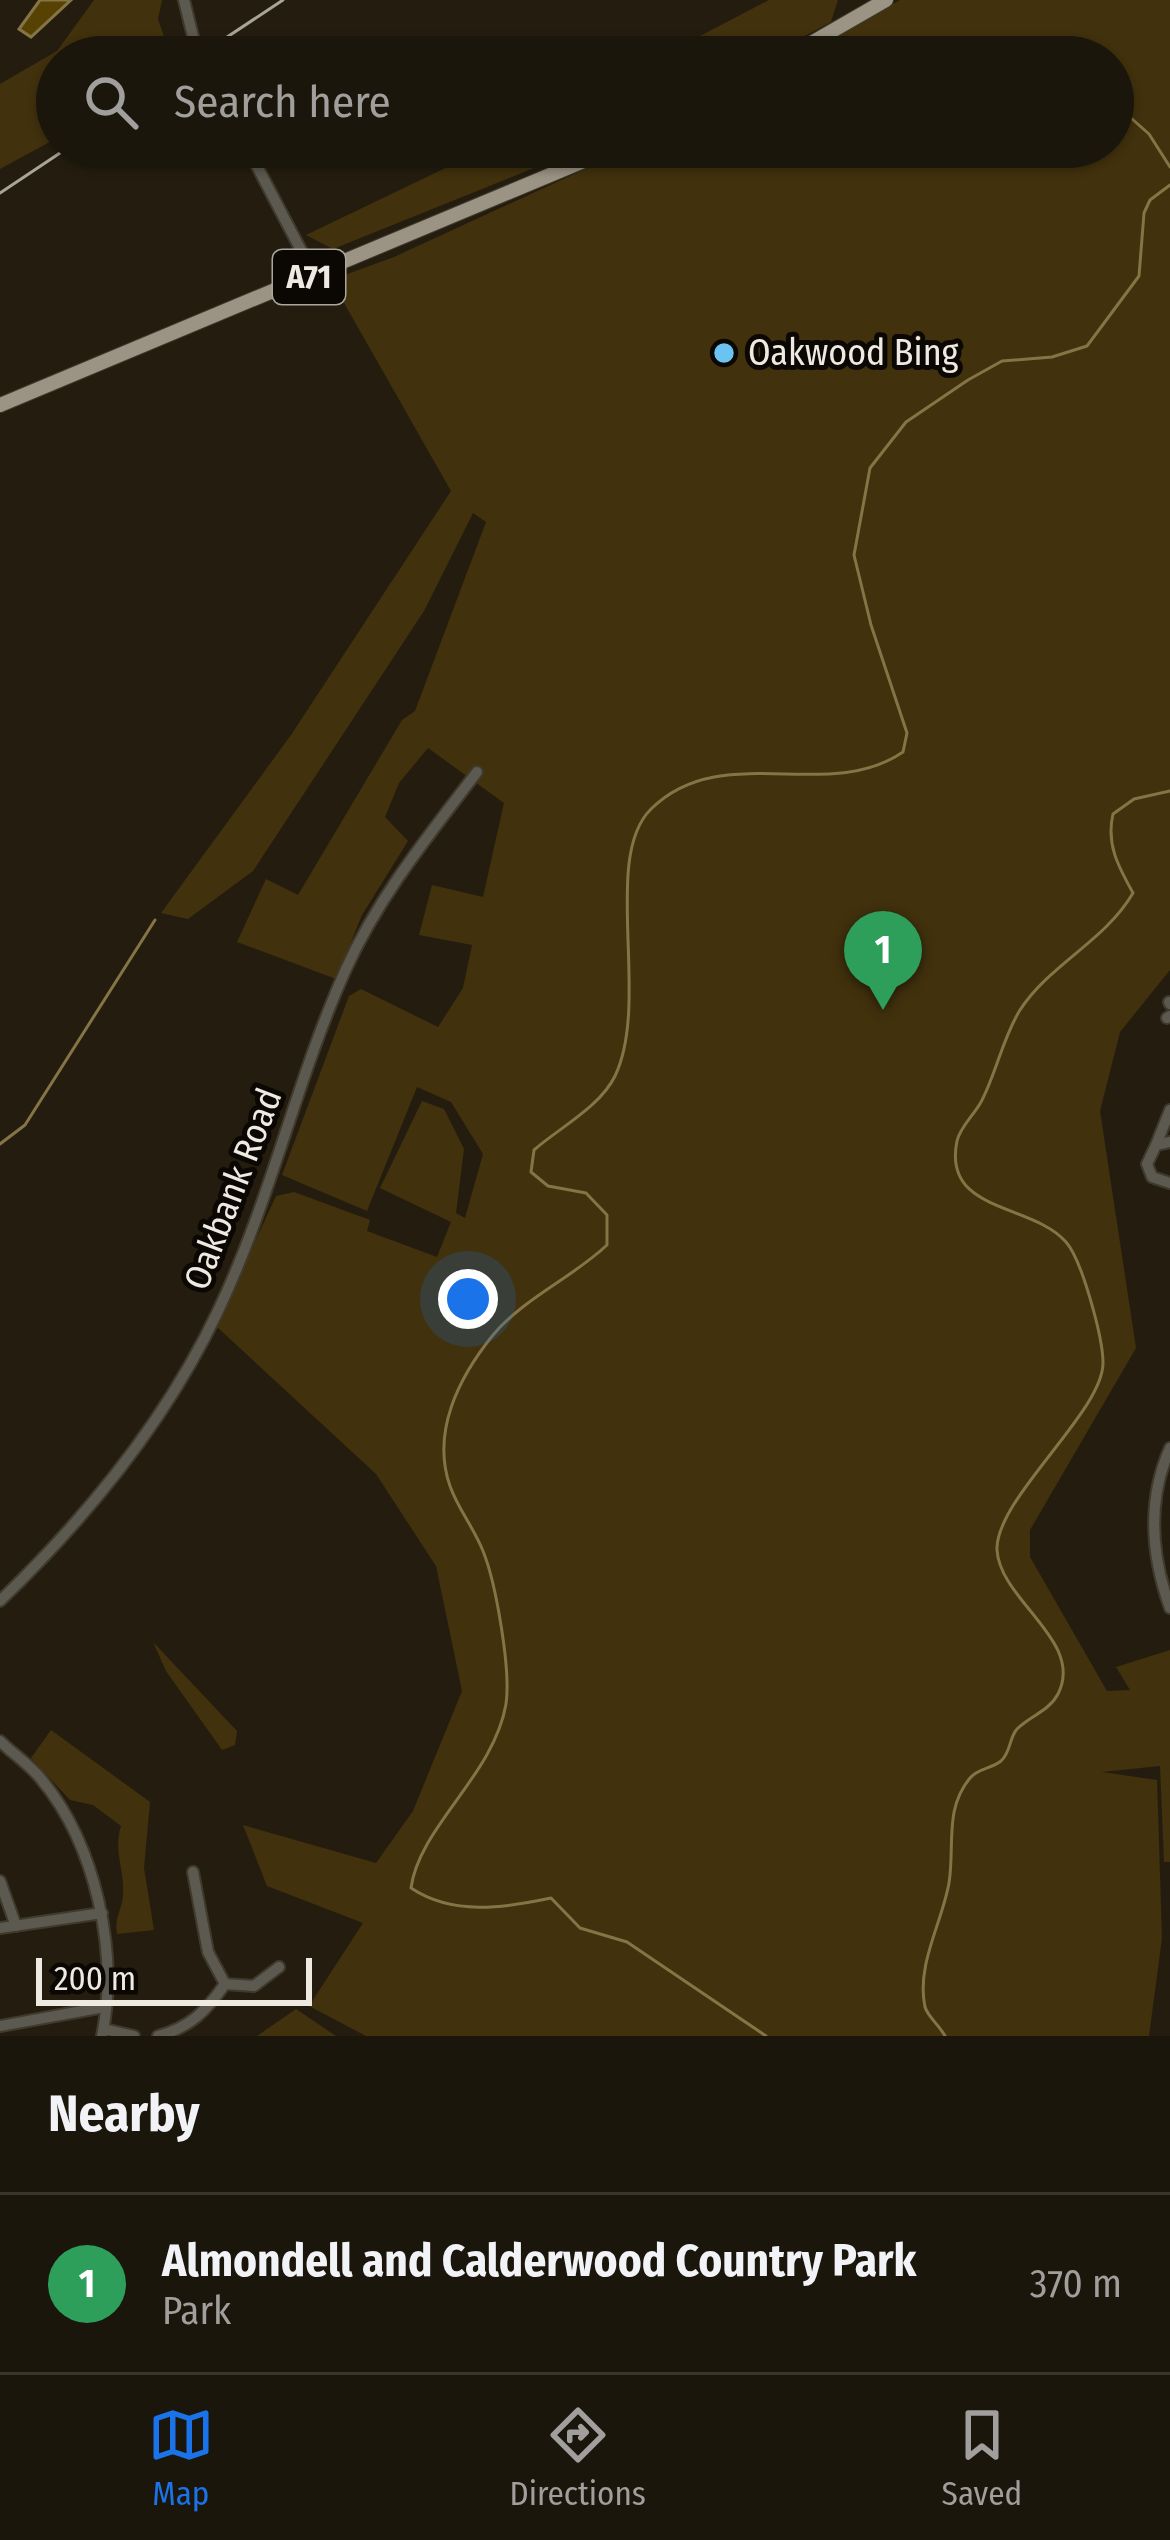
<!DOCTYPE html>
<style>
:root{--surface:#1b160b;--page:#241f14;--text:#f1f3f6;--muted:#a09f9d;--line:#39352c;--accent:#1a73e8}
body{margin:0;font-family:"Fira Sans Condensed",sans-serif;background:var(--page);color:var(--text)}
.scale{position:absolute;left:36px;bottom:30px;width:276px;box-sizing:border-box;padding-left:12px;border:6px solid #efeae1;border-top:0;font-size:33px;line-height:42px;white-space:nowrap;color:#efeae1;-webkit-text-stroke:9px #0b0804;paint-order:stroke}
.you{position:absolute;left:468px;top:1299px;width:42px;height:42px;margin:-30px;border:9px solid #fff;border-radius:50%;background:#1a73e8;box-shadow:0 0 0 18px #1a73e833}
.badge{display:grid;place-items:center;width:78px;height:78px;border-radius:50%;background:var(--accent);color:#fff;font-size:39px;font-weight:700}
.pin{position:absolute;translate:-50% -99px;filter:drop-shadow(0 3px 6px #0008)}
.pin::after{content:'';position:absolute;top:63px;width:42px;height:36px;background:inherit;clip-path:polygon(0 0,100% 0,50% 100%)}
.list{margin:0;padding:0;list-style:none}
h2{display:flex;justify-content:space-between;align-items:center;height:156px;margin:0;padding:0 48px;font-size:51px}
h2 small{font-size:39px;font-weight:400;color:var(--muted)}
.list li{display:grid;grid-template-columns:78px 1fr auto;gap:36px;align-items:center;box-sizing:border-box;height:180px;padding:0 48px;border-top:3px solid var(--line)}
.list b{display:block;font-size:45px;white-space:nowrap}
.list p{margin:0;font-size:39px;white-space:nowrap;color:var(--muted)}
.list em{font-size:39px;font-style:normal;color:var(--muted)}
.icon{flex:none;width:66px;height:66px;fill:none;stroke:currentColor;stroke-width:2;stroke-linecap:round;stroke-linejoin:round}
.map{position:relative;flex:none;width:1170px;height:2036px;overflow:hidden}
.search{position:absolute;background:var(--surface);box-shadow:0 3px 9px #0004;left:36px;right:36px;top:36px;height:132px;display:flex;align-items:center;gap:30px;box-sizing:border-box;padding:0 42px;border-radius:66px;color:var(--muted);font-size:45px}
.sheet{height:336px;background:var(--surface)}
nav{display:flex;justify-content:space-around;align-items:center;box-sizing:border-box;height:168px;border-top:3px solid var(--line);background:var(--surface);font-size:33px;color:var(--muted)}
nav a{display:grid;justify-items:center;gap:6px}
nav .on{color:var(--accent)}
.map>svg:first-child{display:block}
</style>
<div class="map">
<svg width="1170" height="2036" viewBox="0 0 1170 2036">
<rect width="100%" height="100%" fill="#241d0f"/>
<g fill="#41310d">
<path d="M 94,0 L 162,0 L 158,19 L 171,57 L 57,57 L 57,138 L 0,169 L 0,84 L 57,51 Z"/>
<path d="M 769,0 L 838,0 L 831,22 L 765,57 L 660,57 Z"/>
<path d="M 900,0 L 1170,0 L 1170,970 L 1120,1032 L 1100,1111 L 1136,1348 L 1030,1530 L 1030,1557 L 1107,1691 L 1130,1690 L 1116,1667 L 1170,1650 L 1170,1862 L 1164,1862 L 1160,1766 L 1102,1772 L 1157,1780 L 1162,1938 L 1149,2036 L 366,2036 L 309,2006 L 363,1923 L 267,1886 L 243,1825 L 376,1863 L 413,1811 L 462,1691 L 436,1566 L 376,1474 L 216,1326 L 276,1196 L 294,1192 L 370,1220 L 367,1231 L 437,1257 L 451,1222 L 380,1188 L 422,1101 L 444,1109 L 464,1149 L 456,1213 L 465,1218 L 483,1154 L 451,1102 L 417,1087 L 367,1211 L 282,1175 L 349,996 L 361,989 L 438,1027 L 463,988 L 472,945 L 419,935 L 432,885 L 483,897 L 504,803 L 428,748 L 399,783 L 385,817 L 408,841 L 362,915 L 336,979 L 237,942 L 266,879 L 298,895 L 402,720 L 415,711 L 486,522 L 473,513 L 424,611 L 253,871 L 188,919 L 161,913 L 291,735 L 451,491 L 331,280 L 394,257 L 633,147 L 1113,147 L 1113,57 L 798,57 Z"/>
<path d="M 489,147 L 586,147 L 333,249 L 306,235 Z"/>
<path d="M 153,1642 L 237,1731 L 235,1745 L 222,1750 L 166,1671 Z"/>
<path d="M 51,1730 L 150,1802 L 144,1868 L 154,1930 L 117,1934 C 114,1918 122,1910 123,1895 C 125,1870 113,1851 121,1826 L 93,1805 L 70,1800 L 31,1758 Z"/>
<path d="M 296,2009 L 336,2036 L 257,2036 Z"/>
</g>
<path fill="#574103" stroke="#857446" stroke-width="3" d="M 40,0 L 71,0 L 31,37 L 19,29 Z"/>
<g fill="none" stroke-linecap="round" stroke-linejoin="round">
<g stroke="#857446" stroke-width="3">
<path d="M 937,44 L 952,57"/>
<path d="M 1113,102 L 1149,134 L 1170,167"/>
<path d="M 0,1144 L 25,1125 L 155,920"/>
<path d="M 766,2036 L 627,1942 L 580,1928 L 551,1898 C 504,1908 453,1916 411,1888 C 419,1827 494,1775 506,1704 C 511,1670 496,1583 483,1551 C 474,1528 458,1509 450,1486 C 431,1432 459,1377 493,1335 C 524,1298 572,1278 607,1245 L 607,1215 L 586,1193 L 548,1186 L 531,1172 L 534,1150 C 559,1128 600,1107 615,1076 C 651,1001 601,858 651,809 C 722,739 827,804 903,752 L 907,733 L 871,625 L 854,555 L 870,468 L 906,422 L 968,380 L 1002,361 L 1052,357 L 1087,346 L 1139,276 L 1144,213 L 1150,200 L 1170,185"/>
<path d="M 945,2036 C 940,2026 928,2017 925,2007 C 916,1965 942,1923 949,1883 C 955,1846 944,1809 970,1778 C 978,1768 991,1769 1001,1761 C 1011,1752 1009,1738 1017,1729 C 1030,1716 1049,1711 1058,1694 C 1085,1641 1000,1601 997,1550 C 995,1499 1103,1412 1103,1363 C 1103,1338 1082,1260 1066,1242 C 1032,1203 942,1213 957,1141 C 960,1127 974,1115 981,1102 C 996,1074 1003,1037 1020,1010 C 1050,964 1105,941 1133,893 C 1118,866 1106,844 1113,814 L 1134,799 L 1170,791"/>
</g>
<defs>
<g id="minor">
<path d="M 184,0 L 198,57"/>
<path d="M 247,147 L 314,275"/>
<path d="M 1169,1002 L 1170,1004"/>
<path d="M 1167,1018 L 1170,1016"/>
<path d="M 1170,1142 L 1156,1145 L 1147,1164 L 1152,1177 L 1170,1183"/>
<path d="M 1156,1145 L 1170,1110"/>
<path d="M 1170,1448 C 1147,1500 1151,1555 1170,1608"/>
<path d="M 0,1601 C 86,1518 167,1419 218,1311 C 271,1200 296,1080 346,969 C 379,896 429,835 477,772"/>
<path d="M 0,1741 C 13,1754 30,1765 41,1779 C 96,1845 119,1953 102,2036"/>
<path d="M 193,1872 L 208,1952 L 225,1984 L 254,1986 L 279,1967"/>
<path d="M 0,1881 L 16,1926"/>
<path d="M 0,1928 L 102,1913"/>
<path d="M 0,2026 L 104,2007"/>
<path d="M 104,2029 L 134,2036"/>
<path d="M 158,2036 C 191,2027 206,2011 225,1984"/>
</g>
<g id="major">
<path d="M 787,57 L 886,0"/>
<path d="M 0,405 L 617,147"/>
</g>
</defs>
<use href="#minor" stroke="#403a2c" stroke-width="14"/>
<use href="#major" stroke="#403a2c" stroke-width="16"/>
<use href="#minor" stroke="#5c5951" stroke-width="10"/>
<use href="#major" stroke="#9b9384" stroke-width="14"/>
<g stroke="#a9a499" stroke-width="3">
<path d="M 197,57 L 283,0"/>
<path d="M 0,193 L 69,147"/>
</g>
</g>
<circle fill="#6ac3f1" stroke="#0b0804" stroke-width="4.5" cx="724" cy="353" r="12"/>
<g text-anchor="middle" dominant-baseline="central" stroke-width="10" stroke-linejoin="round" paint-order="stroke">
<rect fill="#0b0804" stroke="#aba69f" stroke-width="3" x="273" y="250" width="72" height="54" rx="9"/>
<g font-size="33" font-weight="bold" fill="#efeae1">
<text x="309" y="277">A71</text>
</g>
<g font-size="36" fill="#efeae1" stroke="#0b0804" text-anchor="start">
<text x="748" y="353">Oakwood Bing</text>
</g>
<g font-size="36" fill="#efeae1" stroke="#0b0804">
<text transform="translate(233 1189) rotate(-69)">Oakbank Road</text>
</g>
</g>
</svg>
<div class="scale">200 m</div>
<div class="you"></div>
<div class="pin badge" style="left:883px;top:1010px;background:#2e9e5b">1</div>
<div class="search"><svg class="icon" aria-label="search" viewBox="0 0 24 24"><circle cx="10" cy="10" r="6"/><path d="M15 15l6 6"/></svg>Search here</div>
</div>
<section class="sheet">
<h2>Nearby<small></small></h2>
<ul class="list">
<li><span class="badge" style="background:#2e9e5b">1</span><div><b>Almondell and Calderwood Country Park</b><p>Park</p></div><em>370 m</em></li>
</ul>
</section>
<nav>
<a class="on"><svg class="icon" aria-label="map" viewBox="0 0 24 24"><path d="M3 6l6-2 6 2 6-2v14l-6 2-6-2-6 2zM9 4v14M15 6v14"/></svg>Map</a>
<a><svg class="icon" aria-label="directions" viewBox="0 0 24 24"><path d="M12 3l9 9-9 9-9-9zM9 14v-3h6M13 9l2 2-2 2"/></svg>Directions</a>
<a><svg class="icon" aria-label="saved" viewBox="0 0 24 24"><path d="M7 4h10v16l-5-4-5 4z"/></svg>Saved</a>
</nav>
